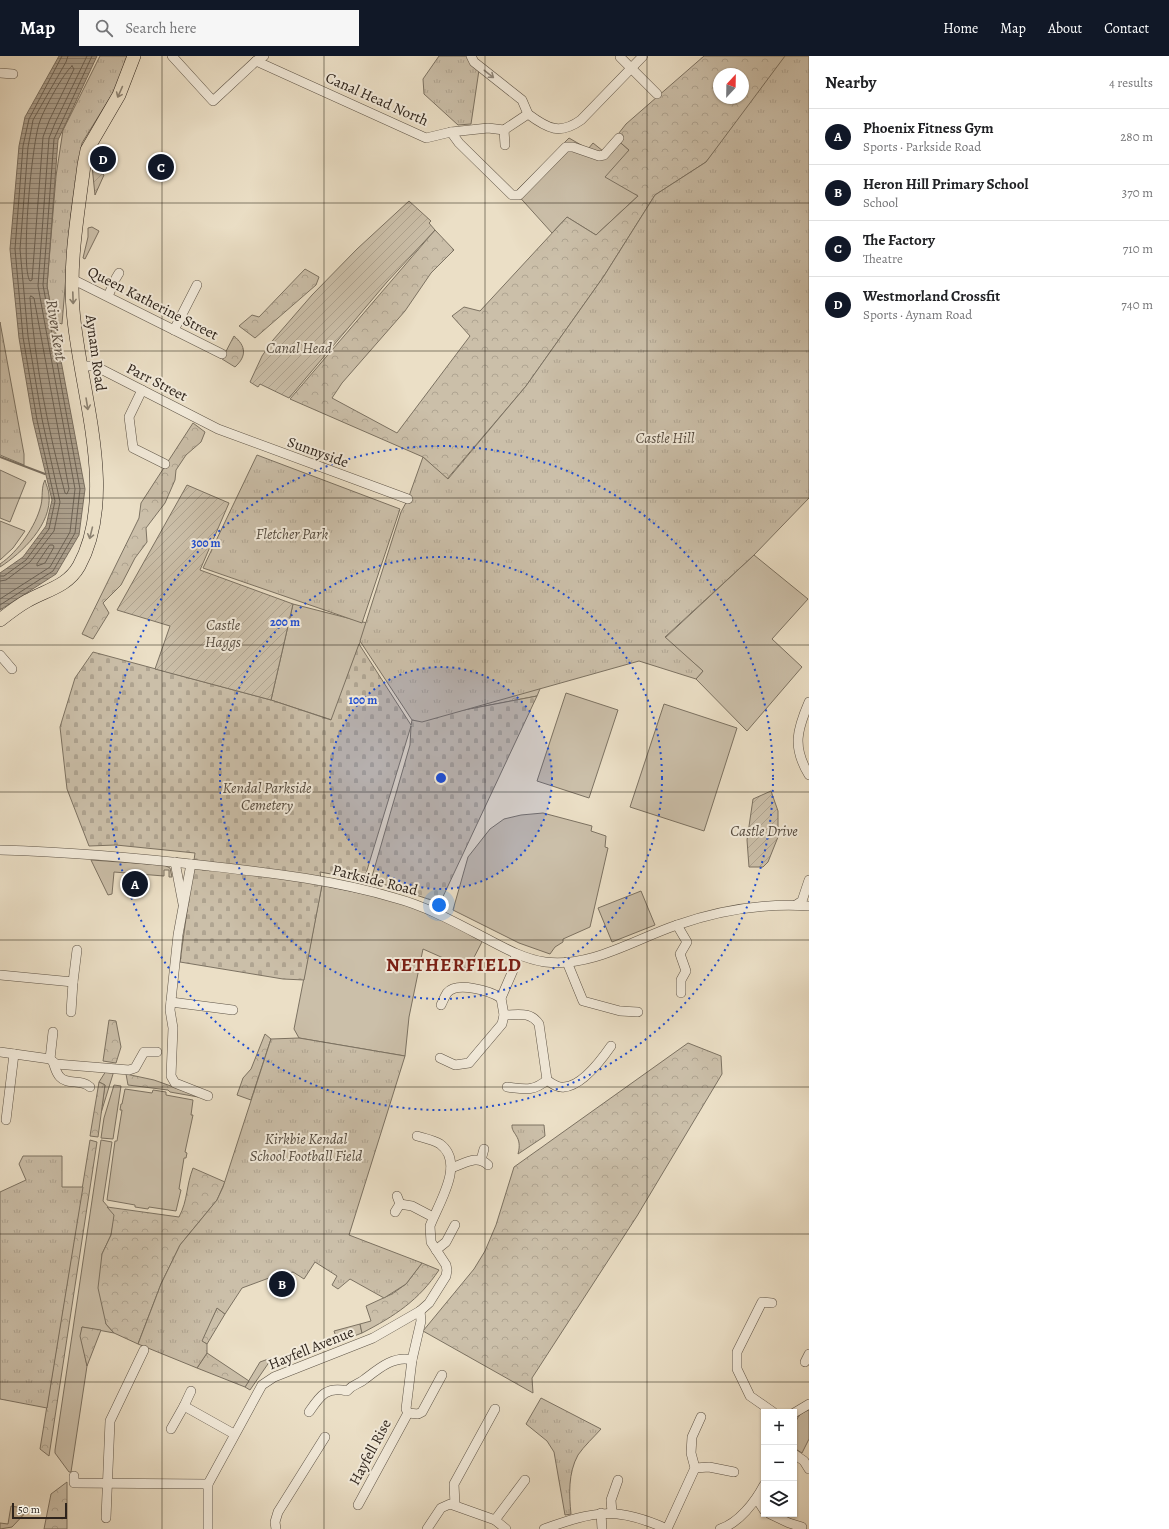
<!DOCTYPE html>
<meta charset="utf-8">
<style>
:root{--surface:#fff;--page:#f6f6f6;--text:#202124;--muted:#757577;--line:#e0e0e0;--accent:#111827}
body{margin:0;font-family:Alegreya,serif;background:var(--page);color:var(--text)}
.controls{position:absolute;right:12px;bottom:12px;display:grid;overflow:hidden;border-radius:0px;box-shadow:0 1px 3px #0004}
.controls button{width:36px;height:36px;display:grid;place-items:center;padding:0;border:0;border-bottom:1px solid var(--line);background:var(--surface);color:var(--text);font:20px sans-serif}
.compass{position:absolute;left:713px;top:12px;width:36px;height:36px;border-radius:50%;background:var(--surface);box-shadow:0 1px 3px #0004;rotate:22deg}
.scale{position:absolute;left:12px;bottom:10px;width:55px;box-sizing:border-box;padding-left:4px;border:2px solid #2e241c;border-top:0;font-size:11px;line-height:14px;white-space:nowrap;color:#2e241c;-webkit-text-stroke:3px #f2eada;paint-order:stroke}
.you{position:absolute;left:439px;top:849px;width:14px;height:14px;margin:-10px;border:3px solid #fff;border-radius:50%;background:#1a73e8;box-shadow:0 0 0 6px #1a73e833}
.badge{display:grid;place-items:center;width:26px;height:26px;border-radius:50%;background:var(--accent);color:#fff;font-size:13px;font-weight:700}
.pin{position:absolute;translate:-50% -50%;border:2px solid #fff;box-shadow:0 1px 4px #0006}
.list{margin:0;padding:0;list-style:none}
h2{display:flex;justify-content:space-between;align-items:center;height:52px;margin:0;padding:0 16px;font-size:17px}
h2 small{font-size:13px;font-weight:400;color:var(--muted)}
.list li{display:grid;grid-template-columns:26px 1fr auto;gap:12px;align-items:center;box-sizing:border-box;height:56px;padding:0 16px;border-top:1px solid var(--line)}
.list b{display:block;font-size:15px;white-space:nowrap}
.list p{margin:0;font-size:13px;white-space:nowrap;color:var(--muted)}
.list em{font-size:13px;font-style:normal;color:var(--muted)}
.icon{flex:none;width:22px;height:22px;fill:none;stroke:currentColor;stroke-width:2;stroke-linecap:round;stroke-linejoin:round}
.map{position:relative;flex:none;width:809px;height:1473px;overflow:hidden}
header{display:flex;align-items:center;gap:24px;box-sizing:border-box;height:56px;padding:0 20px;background:var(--accent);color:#fff}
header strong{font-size:19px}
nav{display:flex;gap:22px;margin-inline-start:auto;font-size:14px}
.search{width:280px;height:36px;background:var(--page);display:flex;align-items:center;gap:10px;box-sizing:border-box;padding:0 14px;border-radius:0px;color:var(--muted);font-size:15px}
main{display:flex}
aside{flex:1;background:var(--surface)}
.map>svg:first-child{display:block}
</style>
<header>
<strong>Map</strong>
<div class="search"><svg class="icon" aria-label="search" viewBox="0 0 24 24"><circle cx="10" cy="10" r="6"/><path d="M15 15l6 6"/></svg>Search here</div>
<nav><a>Home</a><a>Map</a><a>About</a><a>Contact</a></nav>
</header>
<main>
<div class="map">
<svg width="809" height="1473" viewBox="0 0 809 1473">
<defs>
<pattern id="forest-crowns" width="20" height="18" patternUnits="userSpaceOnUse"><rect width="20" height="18" fill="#cbbfa9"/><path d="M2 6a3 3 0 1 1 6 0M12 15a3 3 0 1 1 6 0" fill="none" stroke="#afa491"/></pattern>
<pattern id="cemetery-stones" width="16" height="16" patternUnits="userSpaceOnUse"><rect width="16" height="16" fill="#cbbfa9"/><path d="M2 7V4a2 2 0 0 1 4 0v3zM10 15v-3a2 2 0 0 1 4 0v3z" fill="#afa491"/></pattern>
<pattern id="park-tufts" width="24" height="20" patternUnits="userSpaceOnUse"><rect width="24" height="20" fill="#cbbfa9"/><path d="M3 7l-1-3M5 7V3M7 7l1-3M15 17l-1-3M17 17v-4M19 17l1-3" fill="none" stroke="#afa491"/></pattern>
<pattern id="garden-furrows" width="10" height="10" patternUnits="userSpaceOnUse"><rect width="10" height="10" fill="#cbbfa9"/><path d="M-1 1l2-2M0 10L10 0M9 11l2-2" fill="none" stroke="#afa491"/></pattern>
<pattern id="water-rules" width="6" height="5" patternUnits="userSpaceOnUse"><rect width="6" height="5" fill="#ab9f8c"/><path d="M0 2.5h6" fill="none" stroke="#8c8172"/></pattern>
</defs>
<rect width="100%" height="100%" fill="#ebdfc6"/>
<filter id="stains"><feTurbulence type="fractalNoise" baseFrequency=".005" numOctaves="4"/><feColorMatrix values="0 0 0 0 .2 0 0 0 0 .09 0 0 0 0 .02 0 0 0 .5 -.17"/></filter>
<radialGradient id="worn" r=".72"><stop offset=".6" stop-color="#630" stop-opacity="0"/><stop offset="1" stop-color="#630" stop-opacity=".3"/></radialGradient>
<g fill="#cbbfa9" stroke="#7c7262">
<path d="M 569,82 L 588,93 L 593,87 L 603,95 L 615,82 L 629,94 L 639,139 L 596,179 L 567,161 L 552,177 L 515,136 Z"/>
<path d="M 92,171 L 99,175 L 85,203 L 83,202 L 88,181 L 88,172 Z"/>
<path d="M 0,414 L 26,426 L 10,466 L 0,462 Z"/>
<path d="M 45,424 C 46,429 49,434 49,439 C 52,468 22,497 0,511 L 0,508 C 18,496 36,470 41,449 C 43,441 41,431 45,424 Z"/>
<path d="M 0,465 L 25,475 L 13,492 L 0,504 Z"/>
<path d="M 754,499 L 808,543 L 772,583 L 802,611 L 747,675 L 696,623 L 703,615 L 665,582 Z"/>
<path d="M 293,548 L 367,567 L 332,664 L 271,644 Z"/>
<path d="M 566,637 L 618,654 L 589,742 L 537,725 Z"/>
<path d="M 664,648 L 737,672 L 704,775 L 630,751 Z"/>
<path d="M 543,757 L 592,770 L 591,775 L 606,780 L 605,791 L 608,792 L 590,871 L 563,883 L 563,886 L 555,891 L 550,898 L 519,887 L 453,854 L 468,801 L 490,773 L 504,763 L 521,759 Z"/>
<path d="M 91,804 L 164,809 L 170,812 L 172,821 L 169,821 L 169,814 L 164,814 L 164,820 L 114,816 L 112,838 L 108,839 Z"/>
<path d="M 322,829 L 416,849 L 484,882 L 468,913 L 423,893 L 409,961 L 405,1000 L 299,982 L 294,973 Z"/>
<path d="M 641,835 L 655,869 L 612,886 L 598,852 Z"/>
<path d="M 106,1015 L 113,1015 L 113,1018 L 101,1057 L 105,1029 L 99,1026 Z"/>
<path d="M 114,1029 L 121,1030 L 113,1083 L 101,1082 L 104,1062 Z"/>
<path d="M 125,1033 L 152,1037 L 153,1034 L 166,1036 L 166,1039 L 193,1044 L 191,1059 L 193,1059 L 185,1096 L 187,1097 L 186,1102 L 184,1102 L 179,1133 L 181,1134 L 176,1155 L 149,1151 L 148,1153 L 135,1151 L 135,1149 L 107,1144 L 115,1085 L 117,1085 L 122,1054 L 120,1054 L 121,1048 L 122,1048 Z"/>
<path d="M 101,1084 L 112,1086 L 103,1145 L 115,1159 L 111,1179 L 102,1198 L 106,1268 L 114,1277 L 82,1271 L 81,1280 L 87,1310 L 71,1416 L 69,1416 L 55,1397 L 55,1394 Z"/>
<path d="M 360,1268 L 362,1277 L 338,1286 L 334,1275 Z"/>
<path d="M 271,1302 L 272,1302 L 250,1334 L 245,1331 L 260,1306 Z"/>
<path d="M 809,1354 L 809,1383 L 802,1397 L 794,1392 C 794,1377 791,1359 809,1354 Z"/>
<path d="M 11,1450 L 29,1453 L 12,1471 L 0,1473 L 0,1467 L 8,1468 Z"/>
</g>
<g fill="url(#forest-crowns)" stroke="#7c7262" fill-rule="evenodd">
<path d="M 704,0 L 793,0 L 706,106 L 655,139 L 604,220 L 526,330 L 447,423 L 423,401 L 290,343 L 435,174 L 454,194 L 431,217 L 405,255 L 342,327 L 332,342 L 397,377 L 470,280 L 452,260 L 464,251 L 480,255 L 567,161 L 596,179 L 638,140 L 605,121 L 629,94 L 615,82 L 626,68 ZM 719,18 L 743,18 L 743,42 L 719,42 Z"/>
<path d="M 305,213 L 319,221 L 316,229 L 255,282 L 239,270 L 252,259 L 259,261 Z"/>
<path d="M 234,280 C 246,290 247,300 235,311 L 222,303 Z"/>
<path d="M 193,367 L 205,376 L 201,386 L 186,399 L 176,414 L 175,424 L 165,447 L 146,472 L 147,486 L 135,502 L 121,529 L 103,547 L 109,557 L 93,583 L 82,578 L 139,462 L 141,447 Z"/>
<path d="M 542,628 L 537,640 L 412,664 L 419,656 Z"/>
<path d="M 109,964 L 116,965 L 121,991 L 116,1007 L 103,1005 Z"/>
<path d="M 265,978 L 271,983 L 251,1044 L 237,1039 L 243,1022 L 251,1013 Z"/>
<path d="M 688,987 L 721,1000 L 722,1018 L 637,1160 L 532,1322 L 533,1337 L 423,1275 L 474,1213 L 485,1195 L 496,1169 L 514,1111 Z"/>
<path d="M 126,1018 L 154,1024 L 196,1039 L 198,1041 L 170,1036 L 168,1034 L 128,1029 Z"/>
<path d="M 99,1026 L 105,1029 L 98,1081 L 90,1080 Z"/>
<path d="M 90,1084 L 97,1086 L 49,1400 L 40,1393 Z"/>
<path d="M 193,1112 L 225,1126 L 217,1144 L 180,1189 L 161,1228 L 138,1288 L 114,1277 L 106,1268 L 98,1232 L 102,1198 L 111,1179 L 114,1159 L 107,1151 L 179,1161 C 188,1144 186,1130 193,1112 Z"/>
<path d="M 422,1207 L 439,1214 C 419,1244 395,1260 362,1277 L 360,1268 L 371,1265 L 366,1250 L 392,1238 L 406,1228 Z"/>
<path d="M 217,1252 L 225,1258 L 207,1288 L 201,1285 Z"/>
<path d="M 82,1271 L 101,1274 L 87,1310 L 80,1280 Z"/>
<path d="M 207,1297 L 249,1325 L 245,1331 L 197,1312 Z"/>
<path d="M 67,1426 L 67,1473 L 44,1473 L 51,1438 Z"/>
</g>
<path fill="url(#cemetery-stones)" stroke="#7c7262" d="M 359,588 L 411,669 L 412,664 L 537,640 L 440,847 L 371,824 L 410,689 L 411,670 L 364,824 L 320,816 L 322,829 L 304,924 L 283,923 L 180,906 L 195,797 L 116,789 L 89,790 L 67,733 L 60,671 L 75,622 L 93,596 L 271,644 L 331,664 Z"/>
<g fill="url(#park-tufts)" stroke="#7c7262">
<path d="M 100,0 L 127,0 L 116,32 L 82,87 L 71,159 L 62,268 L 53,265 L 47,230 L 56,120 L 63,74 Z"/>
<path d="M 439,0 L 467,0 L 479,14 L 471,68 L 458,69 L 424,38 L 423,23 Z"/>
<path d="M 785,0 L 809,0 L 809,442 L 754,499 L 665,581 L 703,615 L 696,623 L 639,605 L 422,666 L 412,664 L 360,585 L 401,456 L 408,443 L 423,401 L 448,423 L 526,330 L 604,220 L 655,139 L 706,106 Z"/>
<path d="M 0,266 L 24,398 L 24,409 L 0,399 Z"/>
<path d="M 257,399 L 400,453 L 362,567 L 203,512 Z"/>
<path d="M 299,982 L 405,1000 L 349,1179 L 422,1207 L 406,1228 L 384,1242 L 350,1223 L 338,1233 L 332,1229 L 337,1220 L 315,1206 L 304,1223 L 293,1216 L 269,1222 L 242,1232 L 225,1258 L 217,1252 L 202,1285 L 207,1288 L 207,1297 L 197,1312 L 138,1288 L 161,1228 L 180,1189 L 217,1144 L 223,1131 L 271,983 Z"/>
<path d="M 512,1069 L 544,1069 L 545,1080 L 518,1098 C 523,1080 511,1078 512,1069 Z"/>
<path d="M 23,1100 L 62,1100 L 62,1131 L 83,1131 L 47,1352 L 0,1343 L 0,1136 L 26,1124 L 19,1108 Z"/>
<path d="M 541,1342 L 601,1373 C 594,1381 584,1390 578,1399 C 568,1417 569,1439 571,1458 L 565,1459 L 554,1396 L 547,1385 L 526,1368 Z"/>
</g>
<g fill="url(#garden-furrows)" stroke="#7c7262">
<path d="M 92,110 L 104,119 L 95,139 Z"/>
<path d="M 409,145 L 431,165 L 429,167 L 435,174 L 387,226 L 289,342 L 260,328 L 258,331 L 250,326 L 262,300 L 273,284 L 312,239 L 357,193 Z"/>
<path d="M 187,429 L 229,447 L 200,514 L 293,548 L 271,644 L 155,613 L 170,570 L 117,554 Z"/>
<path d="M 771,735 L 778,755 L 778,781 L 768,806 L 763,811 L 749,811 L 747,784 L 753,743 Z"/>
</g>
<path fill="url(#water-rules)" stroke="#796e5f" d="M 59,0 L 97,0 L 58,84 L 47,230 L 85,433 L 79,479 L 56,518 L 0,554 L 0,517 L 23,501 L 46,470 L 52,444 L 33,365 L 19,282 L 10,193 L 19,90 L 25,61 Z"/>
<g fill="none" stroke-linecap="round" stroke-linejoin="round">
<g stroke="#6c6254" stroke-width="1">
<path d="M 72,10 L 74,13 L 49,65 L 43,81 L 32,224 L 30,225 C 20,212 32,84 40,65 C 43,55 64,16 72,10 Z"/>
<path d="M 31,240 L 34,242 L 69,433 L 67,438 L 65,437 C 48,374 35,307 30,242 Z"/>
<path d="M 50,489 L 53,489 L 54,491 L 45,507 L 37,510 L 37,508 Z"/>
<path d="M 0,520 L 4,520 L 26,504 L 49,473 L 55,445 L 37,364 L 23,281 L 15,193 L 23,90 L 29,63 L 62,0"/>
<path d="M 0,525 L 6,524 L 30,506 L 54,475 L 60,446 L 42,363 L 28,280 L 20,193 L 28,91 L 33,64 L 66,6 L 68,0"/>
<path d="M 0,543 L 50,511 L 70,476 L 75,433 L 38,230 L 49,82 L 55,67 L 87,0"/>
<path d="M 0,549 L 53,515 L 75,477 L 80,433 L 43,229 L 54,83 L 92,0"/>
</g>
<path stroke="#796e5f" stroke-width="2" d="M 0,401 L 45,418"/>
<defs>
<g id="minor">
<path d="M 172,0 L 213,45 L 256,5 L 264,0"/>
<path d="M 471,0 L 474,6 L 522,44 L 528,58"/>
<path d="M 620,1 L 657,38"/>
<path d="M 256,5 L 426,82 L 451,76 L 459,87 L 512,139 L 519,139 L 566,91 L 573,91 L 599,100 L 604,99 L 619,82"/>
<path d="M 0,17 L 13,18"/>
<path d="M 504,74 L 505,89"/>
<path d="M 451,76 L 488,72 L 504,74 L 528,58 C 548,73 560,79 581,64 L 643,0"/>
<path d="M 116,222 L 119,217"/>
<path d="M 72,223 L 222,298"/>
<path d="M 108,240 L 113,229"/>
<path d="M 174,274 L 197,229"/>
<path d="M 81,310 L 95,310 L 218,373 L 408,443"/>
<path d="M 142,334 L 129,361 L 133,392 L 165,408"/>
<path d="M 0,599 L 12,613"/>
<path d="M 809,646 C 797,674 792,691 809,719"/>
<path d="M 0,794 C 70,796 139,802 209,810 C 271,817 335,824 395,842 C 429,851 460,869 491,885 C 508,894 525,903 545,906 C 591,912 635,883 677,869 C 720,854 764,847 809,850"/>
<path d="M 175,806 L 183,848"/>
<path d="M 191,808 L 178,879 L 170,954 L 173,972 L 171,1020 L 175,1027 L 208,1040"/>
<path d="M 796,849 L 802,845 L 809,824"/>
<path d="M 677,869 L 687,886 L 680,898 L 686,915 L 681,924 L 681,937"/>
<path d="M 567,906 L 583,945 L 620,955 L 638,956"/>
<path d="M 0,919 L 73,926 L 77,894"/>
<path d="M 171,946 L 233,954"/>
<path d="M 441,949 C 443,945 445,940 447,937 C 457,925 490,935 501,942"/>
<path d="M 71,956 L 73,926"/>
<path d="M 504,959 C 518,959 530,955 539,968 L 547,1024 C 552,1028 558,1032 564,1031 C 582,1030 602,1003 611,990"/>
<path d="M 0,996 L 50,1003 L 56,1008 L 129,1014 L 135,1012 L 144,996 L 157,996"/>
<path d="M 440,1002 L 455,1009 L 469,1007 L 502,968 L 504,959 L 501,942 L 514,912 L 516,898"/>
<path d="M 50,1003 L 53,976"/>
<path d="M 53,1006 C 55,1011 56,1017 60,1021 C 67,1029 82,1023 90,1031"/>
<path d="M 507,1031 C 524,1033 533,1036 547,1024"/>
<path d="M 6,1064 L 14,998"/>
<path d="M 481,1104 L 484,1093"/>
<path d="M 451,1112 C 464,1108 477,1098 488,1109"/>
<path d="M 400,1148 L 412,1150 L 433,1161"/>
<path d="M 395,1156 L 400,1148 L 397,1140"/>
<path d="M 436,1194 L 446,1186 L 455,1169"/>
<path d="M 772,1247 L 762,1246 L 737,1296 L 737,1313 L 750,1340 L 773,1356"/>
<path d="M 805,1306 L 809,1298"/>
<path d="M 184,1350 L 191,1335"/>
<path d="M 309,1356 C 320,1340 326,1330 347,1335 C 354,1327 358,1329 365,1323 C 378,1313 394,1299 412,1304"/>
<path d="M 408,1357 L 418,1358 L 422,1356 L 442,1319"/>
<path d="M 794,1357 L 809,1348"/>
<path d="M 171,1373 L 184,1350 L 234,1378"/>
<path d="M 794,1398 L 804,1405 L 809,1413"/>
<path d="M 695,1412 L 709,1411 L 734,1416"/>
<path d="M 74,1420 L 74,1427 L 208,1428"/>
<path d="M 757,1443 L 764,1454"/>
<path d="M 358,1449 L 408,1357 L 406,1353 L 412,1304 L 421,1265 L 420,1255"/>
<path d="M 455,1449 L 454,1428 L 495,1353"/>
<path d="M 601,1457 L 602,1473"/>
<path d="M 612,1457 L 611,1444 L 618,1424"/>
<path d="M 770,1458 L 789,1467 L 802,1471"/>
<path d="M 106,1462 L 110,1365 L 144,1294"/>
<path d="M 495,1464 L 525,1424"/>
<path d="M 208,1473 L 208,1428 L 262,1329 L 274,1321 L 373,1282 L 420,1255 L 429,1247 L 446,1220 L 447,1214 L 446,1209 L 431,1186 L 430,1170 C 438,1148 466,1107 440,1088 C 434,1084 424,1082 417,1080"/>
<path d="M 276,1473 L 275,1466 L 278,1456 L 325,1381"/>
<path d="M 427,1473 L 441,1452 L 450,1448 L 495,1464 L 506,1473"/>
<path d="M 544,1473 C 595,1455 616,1450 667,1473"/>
<path d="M 667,1473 L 695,1412 L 691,1397 L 692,1381 L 701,1361"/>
<path d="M 720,1473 C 739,1467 755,1446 764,1429"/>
</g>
<path id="highway" d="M 0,564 C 9,557 18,550 27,545 C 46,534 67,531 79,510 C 119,437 79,333 73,254 C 69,206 78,157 84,109 L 87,94 L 119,39 L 134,0"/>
</defs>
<use href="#minor" stroke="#5d5346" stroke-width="10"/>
<use href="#highway" stroke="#2e241c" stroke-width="14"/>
<use href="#minor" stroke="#f2eada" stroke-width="9"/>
<use href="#highway" stroke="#ebdfc6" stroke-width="13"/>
</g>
<defs><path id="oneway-shaft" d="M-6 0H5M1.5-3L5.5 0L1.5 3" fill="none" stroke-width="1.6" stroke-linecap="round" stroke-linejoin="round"/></defs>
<use stroke="#90877b" href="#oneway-shaft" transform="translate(489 18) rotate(38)"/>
<g stroke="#8c8271">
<use href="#oneway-shaft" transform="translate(120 36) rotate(114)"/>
<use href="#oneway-shaft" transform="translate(73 242) rotate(88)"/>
<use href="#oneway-shaft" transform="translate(87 348) rotate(81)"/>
<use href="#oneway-shaft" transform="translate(91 477) rotate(104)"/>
</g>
<path fill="none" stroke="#2e241c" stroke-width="1" stroke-opacity="0.55" d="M 162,0 L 162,1473M 324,0 L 324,1473M 485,0 L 485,1473M 647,0 L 647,1473M 0,147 L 809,147M 0,295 L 809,295M 0,442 L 809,442M 0,589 L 809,589M 0,736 L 809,736M 0,884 L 809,884M 0,1031 L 809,1031M 0,1178 L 809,1178M 0,1326 L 809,1326"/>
<circle cx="441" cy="722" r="111" fill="#1d4ed8" fill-opacity=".12"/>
<g fill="none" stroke="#1d4ed8" stroke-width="2" stroke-dasharray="2 4">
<circle cx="441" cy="722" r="111"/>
<circle cx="441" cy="722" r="221"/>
<circle cx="441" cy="722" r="332"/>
</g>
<g text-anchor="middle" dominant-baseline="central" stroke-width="4" stroke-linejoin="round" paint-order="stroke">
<g font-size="15" fill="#2e241c" stroke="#f2eada">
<text transform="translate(377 43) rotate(24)">Canal Head North</text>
<text transform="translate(153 247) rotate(27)">Queen Katherine Street</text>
<text transform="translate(96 297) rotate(82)">Aynam Road</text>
<text transform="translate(157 326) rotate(27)">Parr Street</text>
<text transform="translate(318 396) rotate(20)">Sunnyside</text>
<text transform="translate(375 824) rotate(14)">Parkside Road</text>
<text transform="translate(311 1292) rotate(-22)">Hayfell Avenue</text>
<text transform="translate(370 1396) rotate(-62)">Hayfell Rise</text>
</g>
<g font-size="15" font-style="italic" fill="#554b3f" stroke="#f2eada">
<text x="299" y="292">Canal Head</text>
<text x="665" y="382">Castle Hill</text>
<text x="292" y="478">Fletcher Park</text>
<text x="223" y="569">Castle<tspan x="223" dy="17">Haggs</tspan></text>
<text x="267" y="732">Kendal Parkside<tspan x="267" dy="17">Cemetery</tspan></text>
<text x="764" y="775">Castle Drive</text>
<text x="306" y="1083">Kirkbie Kendal<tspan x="306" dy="17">School Football Field</tspan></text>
</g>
<g font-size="16" font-style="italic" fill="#5a4f43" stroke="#f2eada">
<text transform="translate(56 274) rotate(81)">River Kent</text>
</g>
<g font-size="19" font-weight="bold" letter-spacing="1" fill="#7a1f14" stroke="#f2eada">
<text x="454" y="909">NETHERFIELD</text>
</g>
</g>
<circle cx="441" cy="722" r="6" fill="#1d4ed8" stroke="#f2eada" stroke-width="2"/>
<g font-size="12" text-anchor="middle" font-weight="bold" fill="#1d4ed8" stroke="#f2eada" stroke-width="4" stroke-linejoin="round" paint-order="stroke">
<text x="206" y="491">300 m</text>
<text x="285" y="570">200 m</text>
<text x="363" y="648">100 m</text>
</g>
<rect width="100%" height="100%" filter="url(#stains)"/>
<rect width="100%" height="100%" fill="url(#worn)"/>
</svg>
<div class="controls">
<button>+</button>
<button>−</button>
<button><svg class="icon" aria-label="layers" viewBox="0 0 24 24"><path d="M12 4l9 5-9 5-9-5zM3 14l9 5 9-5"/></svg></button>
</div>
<svg class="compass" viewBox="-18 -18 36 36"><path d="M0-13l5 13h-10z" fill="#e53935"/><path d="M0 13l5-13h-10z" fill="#757577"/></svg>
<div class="scale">50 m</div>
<div class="you"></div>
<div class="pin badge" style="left:135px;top:828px">A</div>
<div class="pin badge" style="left:282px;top:1228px">B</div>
<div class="pin badge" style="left:161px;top:111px">C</div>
<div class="pin badge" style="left:103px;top:103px">D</div>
</div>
<aside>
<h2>Nearby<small>4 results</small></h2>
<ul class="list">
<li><span class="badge">A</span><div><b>Phoenix Fitness Gym</b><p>Sports · Parkside Road</p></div><em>280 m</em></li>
<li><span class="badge">B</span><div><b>Heron Hill Primary School</b><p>School</p></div><em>370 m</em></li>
<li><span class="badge">C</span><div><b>The Factory</b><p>Theatre</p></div><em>710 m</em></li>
<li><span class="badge">D</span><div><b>Westmorland Crossfit</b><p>Sports · Aynam Road</p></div><em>740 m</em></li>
</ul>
</aside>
</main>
